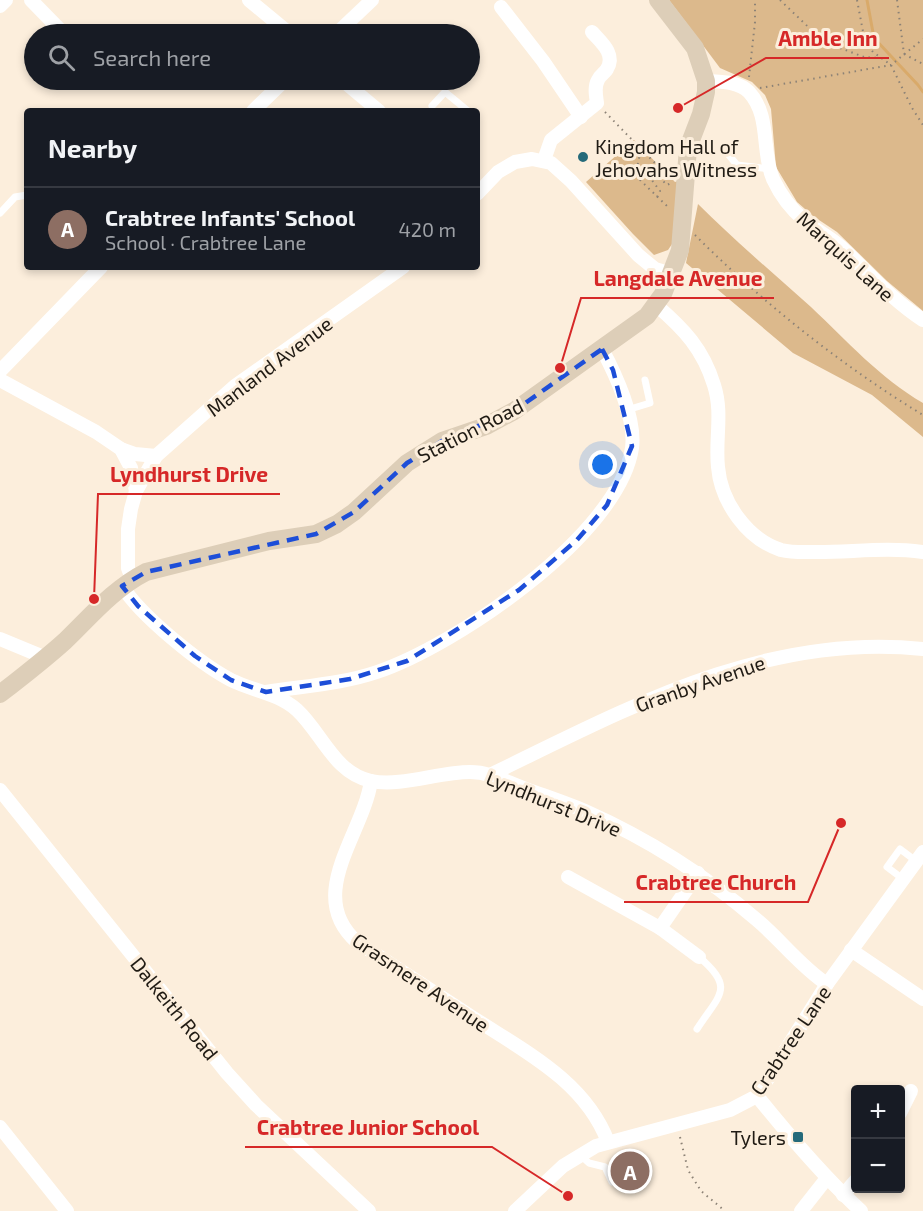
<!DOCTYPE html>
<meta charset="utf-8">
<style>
:root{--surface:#171b24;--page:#20242c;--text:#f1f3f6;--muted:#9ea1a6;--line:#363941;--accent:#db2777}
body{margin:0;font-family:"Exo 2",sans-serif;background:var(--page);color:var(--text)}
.controls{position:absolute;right:18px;bottom:18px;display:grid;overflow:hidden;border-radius:6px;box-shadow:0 3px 9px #0003}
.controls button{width:54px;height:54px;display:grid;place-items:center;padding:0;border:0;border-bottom:2px solid var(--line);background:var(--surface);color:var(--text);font:30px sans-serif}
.you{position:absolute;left:603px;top:465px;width:21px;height:21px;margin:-15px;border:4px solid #fff;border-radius:50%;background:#1a73e8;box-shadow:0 0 0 9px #1a73e833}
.badge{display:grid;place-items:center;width:39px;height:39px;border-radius:50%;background:var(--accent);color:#fff;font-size:20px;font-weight:700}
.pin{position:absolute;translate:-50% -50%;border:3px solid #fff;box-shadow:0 2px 6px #0006}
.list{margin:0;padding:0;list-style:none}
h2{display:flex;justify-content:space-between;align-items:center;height:78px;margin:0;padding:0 24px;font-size:26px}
h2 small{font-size:20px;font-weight:400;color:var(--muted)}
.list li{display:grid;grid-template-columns:39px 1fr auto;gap:18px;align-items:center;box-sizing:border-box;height:84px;padding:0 24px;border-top:2px solid var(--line)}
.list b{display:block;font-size:22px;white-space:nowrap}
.list p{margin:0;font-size:20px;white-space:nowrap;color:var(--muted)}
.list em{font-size:20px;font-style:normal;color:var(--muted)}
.icon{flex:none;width:33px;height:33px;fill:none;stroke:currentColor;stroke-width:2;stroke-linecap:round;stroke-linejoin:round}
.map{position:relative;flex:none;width:923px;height:1211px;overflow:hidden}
.search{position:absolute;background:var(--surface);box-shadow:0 3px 9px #0003;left:24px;top:24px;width:456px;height:66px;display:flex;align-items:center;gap:15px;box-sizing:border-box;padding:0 21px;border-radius:33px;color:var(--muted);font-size:22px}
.panel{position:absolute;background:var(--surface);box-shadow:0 3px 9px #0003;left:24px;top:108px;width:456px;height:162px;border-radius:6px}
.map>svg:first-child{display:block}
</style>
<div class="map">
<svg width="923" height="1211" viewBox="0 0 923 1211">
<rect width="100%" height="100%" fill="#fceedc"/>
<g fill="#dcb98c">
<path d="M 669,0 L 923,0 L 923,311 L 887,281 L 837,232 L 813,216 L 797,202 L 776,167 L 771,109 L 765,95 L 752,82 L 720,68 Z"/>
<path d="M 634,140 L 675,182 L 678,181 L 674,241 L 668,250 L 654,255 L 633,234 L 586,182 Z"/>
<path d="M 698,204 C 734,240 773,273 811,307 C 847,341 880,378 923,403 L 923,437 L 872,395 L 793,353 L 686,263 Z"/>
</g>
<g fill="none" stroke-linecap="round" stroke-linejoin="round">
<path stroke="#d9aa6a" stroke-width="3" d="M 867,0 L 874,38 L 918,85 L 923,92"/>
<g stroke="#8c8276" stroke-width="2" stroke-dasharray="1.5 4.5" stroke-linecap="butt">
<path d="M 780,0 L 824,42 L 864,57 L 879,58"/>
<path d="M 857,0 L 865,42 L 873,52 L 891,65 L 912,108 L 923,125"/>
<path d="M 897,0 L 904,54"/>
<path d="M 904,54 L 923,64"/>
<path d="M 749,77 L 755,22 L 755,0"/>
<path d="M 760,88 L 891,65 L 923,39"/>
<path d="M 605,112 L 641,149 L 636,173 L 639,179 L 668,207"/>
<path d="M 641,149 L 671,179"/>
<path d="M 657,197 L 660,191 L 648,175 L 653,171 L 667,185 L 671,183"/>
<path d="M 695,235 C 763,303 841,365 923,415"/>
<path d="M 680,1137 L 688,1170 L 701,1191 L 725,1211"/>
</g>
<g stroke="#fff" stroke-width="7">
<path d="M 432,106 L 445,92 L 468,111"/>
<path d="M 728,154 L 737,165 L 770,169"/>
<path d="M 0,213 L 15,197 L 27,195"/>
<path d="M 627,410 L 650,403 L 645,380"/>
<path d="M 903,879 L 887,867 L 900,849 L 916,861"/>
<path d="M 697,1029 C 719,995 736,988 699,957"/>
<path d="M 580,1155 L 589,1163 L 605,1167 L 612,1182"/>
</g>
<g stroke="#fff" stroke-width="14">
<path d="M 31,0 L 64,34"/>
<path d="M 249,0 L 290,34"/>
<path d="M 0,6 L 6,0"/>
<path d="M 501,7 L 543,61 L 581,117"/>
<path d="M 336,34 L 372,0"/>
<path d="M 342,80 L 379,111"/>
<path d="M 706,81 C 720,82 738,81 749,92 C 771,116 761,151 773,179 C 780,194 792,210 804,220 C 815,230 829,236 841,247 C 868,272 892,300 923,320"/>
<path d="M 253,111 L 285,80"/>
<path d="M 544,160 L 551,140 L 597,103 C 596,96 594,87 598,80 C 600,75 605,73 607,69 C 616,54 601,42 592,32"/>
<path d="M 477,194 L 498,172 L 515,162 L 532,159 L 551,163 L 571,181 L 638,255 L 655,269 L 672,274"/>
<path d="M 656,305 C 684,329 703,349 714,385 C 723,413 715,439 718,467 C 721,502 747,539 781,550 C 793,553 806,552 818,552 C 853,552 888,547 923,552"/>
<path d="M 0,371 L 101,267"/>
<path d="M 0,380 L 96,432 L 121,449 L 131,468 L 136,491"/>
<path d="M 121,449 L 135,454 L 156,456"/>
<path d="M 132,579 L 128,568 L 128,529 L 131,509 L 136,491 L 156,456 L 235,386 L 403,267"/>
<path d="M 122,586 C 141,616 199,663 231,680 C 253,691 278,693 297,710 C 322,733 334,773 371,781 C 401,787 439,772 470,772 C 491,772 506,782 526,789 C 545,796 566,803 585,811 C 648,839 705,875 757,920 C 781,940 801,967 827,984"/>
<path d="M 0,639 L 46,658"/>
<path d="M 266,692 C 303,686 342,684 377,672 C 455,646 619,535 632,448 C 636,419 616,375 602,349"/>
<path d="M 492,774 C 628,708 766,632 923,649"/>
<path d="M 371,781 C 363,835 304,895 357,942 C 395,967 434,992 472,1017 C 524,1051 585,1081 608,1142"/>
<path d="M 0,790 L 227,1073 L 256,1105 L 369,1211"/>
<path d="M 568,877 L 660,928 L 699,957"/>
<path d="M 660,928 L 698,873"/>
<path d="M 851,950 L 923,999"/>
<path d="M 757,1096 C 790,1137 823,1176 861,1211"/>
<path d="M 900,1113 L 911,1091"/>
<path d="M 0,1127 L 67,1211"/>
<path d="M 843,1195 L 856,1180"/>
<path d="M 515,1211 L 563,1166 L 596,1146 L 730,1110 L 757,1096 L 827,984 L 923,852"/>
<path d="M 801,1211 L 827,1178"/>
</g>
<path stroke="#ddceb8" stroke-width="18" d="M 0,694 C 22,677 44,660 65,641 C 91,616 113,589 146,572 L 269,541 L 316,534 L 337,524 L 354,512 L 407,463 L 442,441 L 486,426 L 514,411 L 647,316 L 663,294 L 680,250 L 688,148 L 701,114 L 706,92 L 706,81 L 695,48 L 658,0"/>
</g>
<path fill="none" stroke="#1d4ed8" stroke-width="4.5" stroke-dasharray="12 8" stroke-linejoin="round" d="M 602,349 L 613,370 L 632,446 L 607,505 L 577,540 L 519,590 L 407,661 L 350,679 L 266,692 L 231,680 L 195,656 L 138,606 L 122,586 L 146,572 L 316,534 L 354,512 L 407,463 L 442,441 L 514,411 Z"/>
<g fill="#256a7a" stroke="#fceedc" stroke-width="2">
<circle cx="583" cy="157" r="6"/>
<rect x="792" y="1131" width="12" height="12" rx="3"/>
</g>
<g text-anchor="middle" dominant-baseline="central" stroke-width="6" stroke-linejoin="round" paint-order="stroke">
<g font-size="20" fill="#201b14" stroke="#fceedc" text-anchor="start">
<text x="595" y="146">Kingdom Hall of<tspan x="595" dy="23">Jehovahs Witness</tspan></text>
<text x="786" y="1137" text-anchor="end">Tylers</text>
</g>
<g font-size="20" fill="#201b14" stroke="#fceedc">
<text transform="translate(846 256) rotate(42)">Marquis Lane</text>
<text transform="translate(269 366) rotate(-37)">Manland Avenue</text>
<text transform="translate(470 430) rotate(-27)">Station Road</text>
<text transform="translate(700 683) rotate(-19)">Granby Avenue</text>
<text transform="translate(554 803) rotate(22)">Lyndhurst Drive</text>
<text transform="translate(421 982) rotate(34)">Grasmere Avenue</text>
<text transform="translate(175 1008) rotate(51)">Dalkeith Road</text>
<text transform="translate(790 1040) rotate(-56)">Crabtree Lane</text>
</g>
</g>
<path fill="none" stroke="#d62828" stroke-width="2" d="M678 108L766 58H889M560 368L581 298H774M94 599L98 494H280M841 823L808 902H624M568 1196L492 1147H245"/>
<g fill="#d62828" stroke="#fceedc" stroke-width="2">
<circle cx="678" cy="108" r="6"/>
<circle cx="560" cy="368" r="6"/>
<circle cx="94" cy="599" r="6"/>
<circle cx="841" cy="823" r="6"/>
<circle cx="568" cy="1196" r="6"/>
</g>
<g font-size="21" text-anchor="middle" font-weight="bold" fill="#d62828" stroke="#fceedc" stroke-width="6" stroke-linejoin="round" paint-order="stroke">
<text x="828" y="46">Amble Inn</text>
<text x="678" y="286">Langdale Avenue</text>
<text x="189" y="482">Lyndhurst Drive</text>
<text x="716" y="890">Crabtree Church</text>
<text x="368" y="1135">Crabtree Junior School</text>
</g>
</svg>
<div class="controls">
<button>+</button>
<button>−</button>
</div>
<div class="you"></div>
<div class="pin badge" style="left:630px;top:1171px;background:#8d6e63">A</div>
<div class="search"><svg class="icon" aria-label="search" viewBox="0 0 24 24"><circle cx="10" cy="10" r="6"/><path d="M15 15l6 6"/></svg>Search here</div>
<section class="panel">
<h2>Nearby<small></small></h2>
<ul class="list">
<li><span class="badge" style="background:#8d6e63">A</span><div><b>Crabtree Infants' School</b><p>School · Crabtree Lane</p></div><em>420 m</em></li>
</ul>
</section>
</div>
